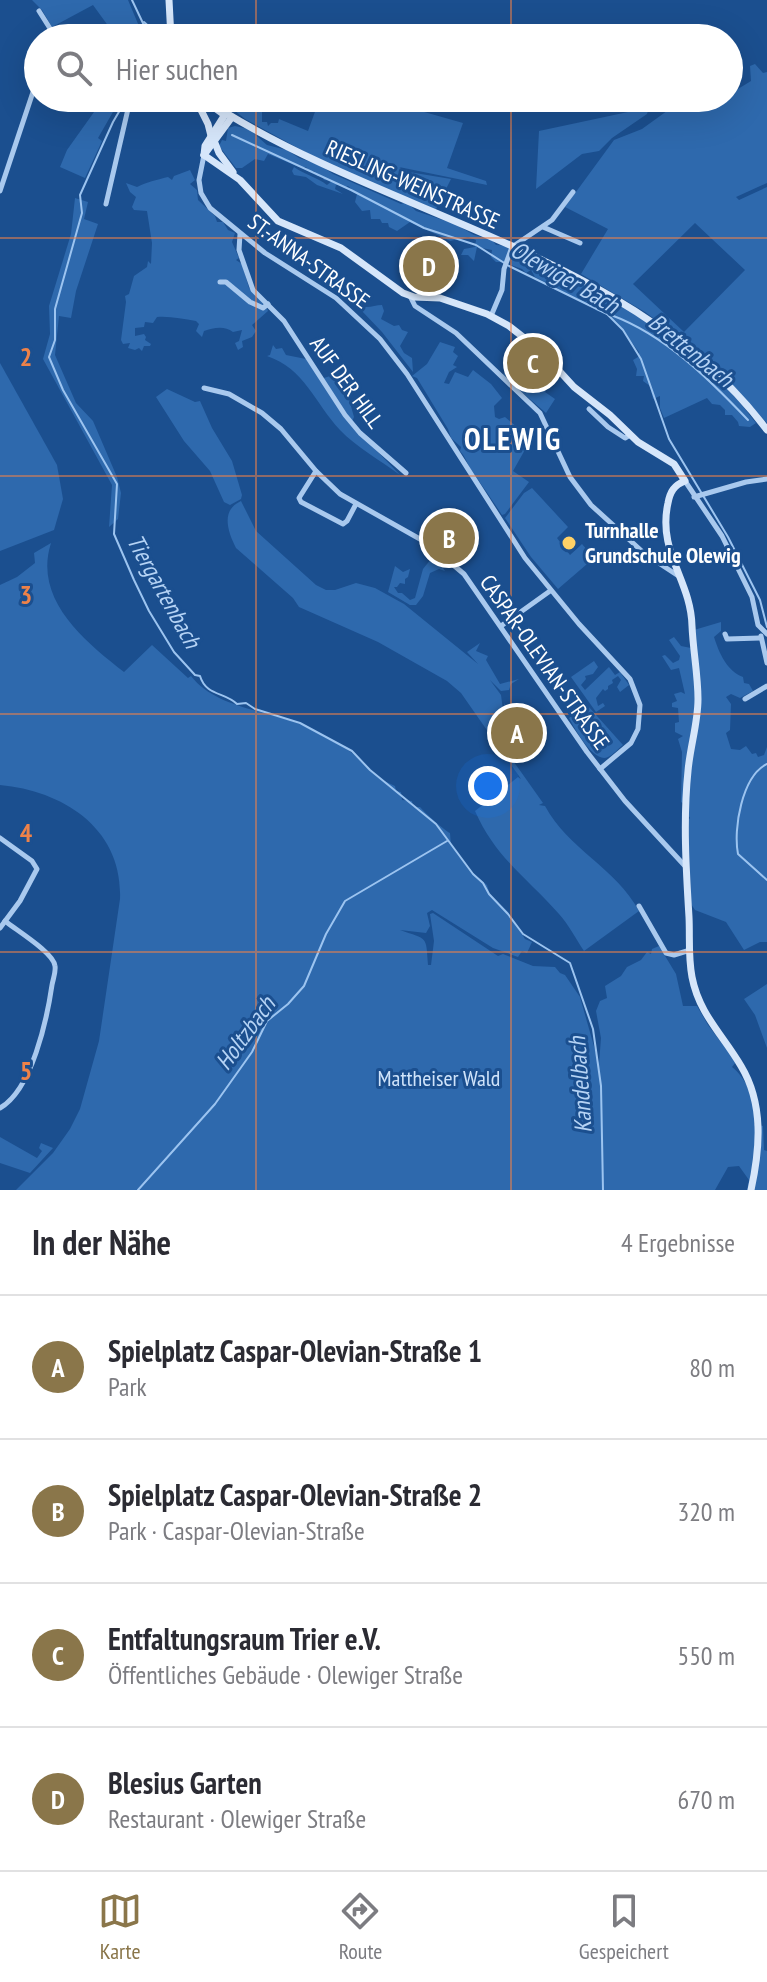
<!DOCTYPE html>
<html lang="de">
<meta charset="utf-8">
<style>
:root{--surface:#fff;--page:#f7f7f7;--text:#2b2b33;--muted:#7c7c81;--line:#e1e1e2;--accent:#8a764a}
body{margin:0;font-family:"PT Sans Narrow",sans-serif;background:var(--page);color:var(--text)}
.you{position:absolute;left:488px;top:786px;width:28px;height:28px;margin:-20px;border:6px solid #fff;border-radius:50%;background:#1a73e8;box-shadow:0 0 0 12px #1a73e833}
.badge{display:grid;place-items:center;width:52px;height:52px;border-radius:50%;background:var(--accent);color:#fff;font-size:26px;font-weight:700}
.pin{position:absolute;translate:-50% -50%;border:4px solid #fff;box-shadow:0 2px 8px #0006}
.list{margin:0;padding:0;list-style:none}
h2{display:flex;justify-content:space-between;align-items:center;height:104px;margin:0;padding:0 32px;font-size:34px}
h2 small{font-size:26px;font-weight:400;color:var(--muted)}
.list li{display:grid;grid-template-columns:52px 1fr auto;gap:24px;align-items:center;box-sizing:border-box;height:144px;padding:0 32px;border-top:2px solid var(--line)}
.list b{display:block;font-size:30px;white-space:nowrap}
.list p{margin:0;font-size:26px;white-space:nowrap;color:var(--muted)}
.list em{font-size:26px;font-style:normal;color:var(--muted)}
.icon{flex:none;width:44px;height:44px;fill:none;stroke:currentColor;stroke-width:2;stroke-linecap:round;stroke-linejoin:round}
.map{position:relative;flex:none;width:767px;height:1190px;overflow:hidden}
.search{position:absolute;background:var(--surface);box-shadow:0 8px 32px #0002;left:24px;right:24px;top:24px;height:88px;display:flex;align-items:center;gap:20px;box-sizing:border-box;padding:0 28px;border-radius:44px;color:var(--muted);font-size:30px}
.sheet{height:680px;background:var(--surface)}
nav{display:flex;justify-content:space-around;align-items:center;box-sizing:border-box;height:112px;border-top:2px solid var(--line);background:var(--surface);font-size:22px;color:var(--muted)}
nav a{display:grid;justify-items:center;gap:4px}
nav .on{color:var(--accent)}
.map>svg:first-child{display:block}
</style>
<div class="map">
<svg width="767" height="1190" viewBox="0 0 767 1190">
<rect width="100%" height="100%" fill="#1b4f8f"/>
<g fill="#2e69ad" fill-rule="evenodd">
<path d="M 32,0 L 128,0 L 144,38 L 117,38 L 93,5 L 52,27 L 42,10 Z"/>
<path d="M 755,64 L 763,73 L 767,72 L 767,183 L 736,197 L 739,200 L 767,187 L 767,423 L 700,353 L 645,312 L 581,274 L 608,229 L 565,207 L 614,140 L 642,129 L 678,103 L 687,106 L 688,98 L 693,98 L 695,107 L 729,98 L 733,92 L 751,81 L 750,66 ZM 695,223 L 745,270 L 684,332 L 633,284 Z"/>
<path d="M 104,98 L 121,98 L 98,138 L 102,141 L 85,178 L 60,167 L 67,150 Z"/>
<path d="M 219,98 C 237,98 248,101 262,112 L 262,122 L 267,122 L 268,126 L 271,123 L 278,123 L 279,119 L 308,131 L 320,98 L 375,98 L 463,123 L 447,168 L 486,181 L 487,185 L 399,167 L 409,172 L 451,179 L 435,211 L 320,160 L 245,119 Z"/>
<path d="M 642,109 L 648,111 L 647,114 L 612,138 L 599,151 L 582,154 L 536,189 L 539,131 Z"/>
<path d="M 235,126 L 249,129 L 267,145 L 287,150 L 299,158 L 320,165 L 333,174 L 392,200 L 401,204 L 407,202 L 416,211 L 455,224 L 474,235 L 492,240 L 496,245 C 509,245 513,253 523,257 C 540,264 558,269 574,277 C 643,311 711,362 756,423 L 750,427 L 739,426 L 738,422 L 732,415 L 725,415 L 725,410 L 720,405 L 712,404 L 707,398 L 664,418 L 660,408 L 660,396 L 653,399 L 650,386 L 643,381 L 644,376 L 636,376 L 637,369 L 633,360 L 638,357 L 639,352 C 627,337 617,314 597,311 C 591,305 592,302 582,301 L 535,277 L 531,270 L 526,273 L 522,269 L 511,265 L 512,261 L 509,257 L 504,262 L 496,262 L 491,257 L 492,250 L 477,247 L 474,261 L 468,255 L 461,255 L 464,249 L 475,247 L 476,240 L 468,237 L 450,241 L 410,222 L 397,231 L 389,227 L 388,223 L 382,223 L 380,219 L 371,219 L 370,210 L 362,211 L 355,202 L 357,194 L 348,186 L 344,188 L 342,185 L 336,185 L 335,189 L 343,194 L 317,185 L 306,177 L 294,175 L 292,171 L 294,167 C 305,175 317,177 327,185 L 332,181 L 324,180 L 322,176 L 317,176 L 314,171 L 309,171 L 306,167 L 299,167 L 268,154 L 264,161 L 255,159 L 242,168 L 236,168 L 219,146 L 222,140 L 226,141 L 228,128 Z"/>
<path d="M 190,170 L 195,180 L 190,184 L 197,190 L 198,200 L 215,216 L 217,222 L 223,222 L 228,230 L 235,233 L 232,242 L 239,258 L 236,260 L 242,264 L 249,288 L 263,298 L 268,311 L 252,325 L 256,331 L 252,337 L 242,341 L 243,347 L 238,350 L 235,343 L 239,341 L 242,330 L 233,332 C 224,325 213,328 204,331 L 202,337 L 196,331 L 199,324 L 196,321 C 183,319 170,316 157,317 L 153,323 L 145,322 L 144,327 L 135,328 L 135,336 L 144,334 L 146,337 L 145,340 L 151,344 L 150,346 L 144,346 L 142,351 L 139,348 L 135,350 L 128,348 L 130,343 L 123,344 L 121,340 L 126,302 L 125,296 L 129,294 L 134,276 L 147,267 L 148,261 L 151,264 L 152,243 L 147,211 L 134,210 L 132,207 L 136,197 L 130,192 L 126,183 L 137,187 C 147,182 156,180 168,177 L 172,180 L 174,176 Z"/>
<path d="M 75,198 L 88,202 L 84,219 L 98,224 L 76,291 L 71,318 L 59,316 L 55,355 L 76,403 L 93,421 L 117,477 L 121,493 L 118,519 L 109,527 L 112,485 L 43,359 L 50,334 L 49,306 L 71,234 Z"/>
<path d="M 356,300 C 363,312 372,305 382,305 L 384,311 L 381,319 L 394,326 L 399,325 L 402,330 L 408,332 L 400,346 L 404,353 L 412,358 L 413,372 L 382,332 L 361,310 L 350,303 Z"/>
<path d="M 440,342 L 455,347 L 453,352 L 458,356 L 453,365 L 457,367 L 449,372 L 444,383 L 449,384 L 455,372 L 468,377 L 473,370 L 491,384 L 502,398 L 494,406 L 495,417 L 499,419 L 505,417 L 531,439 L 513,471 L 529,482 L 505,514 L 502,515 C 491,498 479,481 470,468 C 466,461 465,456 460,451 L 461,447 L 451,438 L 448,429 L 417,378 L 412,376 L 427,364 Z"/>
<path d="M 273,345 L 276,349 L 282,348 L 286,355 L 306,359 L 321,379 L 333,375 L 339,377 L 344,396 L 349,399 L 354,417 L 351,424 L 400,475 C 380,460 356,447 340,430 C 314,402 305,369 267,356 L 270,355 Z"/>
<path d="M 0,363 L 57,465 L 63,499 L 54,530 L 0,551 Z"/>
<path d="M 528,363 L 533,370 L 540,367 L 552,380 L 545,392 L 555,399 L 546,413 L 502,375 L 508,370 L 519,373 Z"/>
<path d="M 167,389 L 195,402 L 200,401 L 212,428 L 232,461 L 242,495 L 241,499 L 230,505 L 224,502 L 210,471 L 184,441 L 156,397 Z"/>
<path d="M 532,488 L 568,527 L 557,538 L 570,555 L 582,544 L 594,558 L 558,589 L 531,557 L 505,518 L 524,493 Z"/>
<path d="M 241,501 L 256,531 L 316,585 L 326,590 L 335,590 L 356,583 L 375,588 L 404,604 L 478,664 L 467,652 L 480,643 L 476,651 L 488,656 L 486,660 L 500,684 L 519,679 L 511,684 L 509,690 L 501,691 L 490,680 L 501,695 L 509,755 L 543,803 L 539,805 L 545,806 C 568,849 616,868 639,911 L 584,951 C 576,939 569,925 559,914 C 527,878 495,857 475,811 L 518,777 L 521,779 L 461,693 L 447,681 L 378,642 L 299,607 L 293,598 L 236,548 C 227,530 221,510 241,501 Z"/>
<path d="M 51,543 C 33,599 84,641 124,672 L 152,645 L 188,678 L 191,676 C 220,713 280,709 319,734 C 329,741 343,745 352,753 C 370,767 373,777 395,786 L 396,791 L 401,792 L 402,800 L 412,801 L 413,807 L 420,807 C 424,812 445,831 450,833 L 451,845 L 474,874 L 487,885 L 490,895 L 508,912 L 525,939 L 532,942 L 527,953 L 522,951 L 518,957 L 493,948 L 432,910 L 427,913 L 430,926 L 426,933 L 400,930 C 428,940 426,935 428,965 L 431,965 L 434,941 L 430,914 L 433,913 L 498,956 L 503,954 L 533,966 L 555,967 L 560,973 L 565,975 L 580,997 L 599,1064 L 601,1038 L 596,1011 L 600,1001 L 607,998 L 605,986 L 621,976 L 627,967 L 641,960 L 647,952 L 651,954 L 652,949 L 659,946 L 676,974 L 683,1006 L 697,1006 L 708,1025 L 736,1062 L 732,1067 C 747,1079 757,1102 754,1124 L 763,1126 L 764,1150 L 767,1151 L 767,1190 L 747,1190 L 749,1180 L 739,1166 L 728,1167 L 715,1190 L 16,1190 L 53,1153 L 70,1129 L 80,1109 L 99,1041 L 120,899 C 123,829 64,791 0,785 L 0,585 L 17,577 L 35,563 L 34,553 Z"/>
<path d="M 431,559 L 437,559 L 445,571 L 439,569 L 430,573 L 423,596 L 416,605 L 410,605 L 388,592 L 395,566 L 403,572 L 410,569 L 408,577 L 405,579 L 405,584 L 400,583 L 397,587 L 394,587 L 398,593 L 402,593 L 410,600 L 415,598 L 423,569 Z"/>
<path d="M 721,622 L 721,631 L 714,637 C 719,653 727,671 743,677 L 744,683 L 749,684 L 753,691 L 740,698 L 731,694 L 726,697 L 731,704 L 730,730 L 726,733 L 731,749 L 740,750 L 746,746 L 752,754 L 756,753 L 758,757 L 764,755 L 767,747 L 767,942 L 760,942 L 744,950 L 726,922 L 695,910 L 691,904 L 688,820 L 690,818 L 687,813 L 687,806 L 681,802 L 682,752 L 678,739 L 683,736 L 675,732 L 675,723 L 679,722 L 678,708 L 672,707 L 672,703 L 677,701 L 674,694 L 681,692 L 685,694 L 679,668 L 671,670 L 662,656 L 665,655 L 673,663 L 679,660 L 680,656 L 669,640 L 674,637 L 681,646 L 691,648 L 694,630 Z"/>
<path d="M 594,661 L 598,667 L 593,674 L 585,676 L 586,679 L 581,685 L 585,690 L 609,667 L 615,675 L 620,672 L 629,685 L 620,692 L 617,687 L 621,680 L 618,676 L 612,680 L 613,683 L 608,686 L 608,689 L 605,691 L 603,689 L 596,698 L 598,706 L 603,703 L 605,706 L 596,712 L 571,677 Z"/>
<path d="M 504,703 L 536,748 L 517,761 L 512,752 Z"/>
<path d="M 588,706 L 623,745 C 619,748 613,755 608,757 C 594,764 575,729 569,718 Z"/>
<path d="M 767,984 L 767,1048 L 755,1015 L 744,999 Z"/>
<path d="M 0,1137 L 37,1158 L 42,1151 L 39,1148 L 41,1143 L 53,1148 L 30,1173 L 0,1163 Z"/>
</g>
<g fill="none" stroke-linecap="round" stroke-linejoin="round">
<g stroke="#9cc4f0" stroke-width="2">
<path d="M 132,0 L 150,38"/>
<path d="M 144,22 L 156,33"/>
<path d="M 127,98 L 113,122 L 80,195 L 82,213 L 55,309 L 55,340 L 49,357 L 63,390 L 117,484 L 114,534 L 134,580 L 149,611 L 174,652 L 195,675 L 200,676 C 206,696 225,692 237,704 L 246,703 L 255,709 L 300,723 L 352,751 L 370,770 L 436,824 L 473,874 L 483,883 L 489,894 L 508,914 L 523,934 L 570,963 L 593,1029 L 601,1086 L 603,1190"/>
<path d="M 232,135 L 351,190 L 424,228 L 476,245 L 509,266 L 607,314 L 623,330 L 641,359 L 669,439 L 728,537 L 760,600 L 767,627"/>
<path d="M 611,315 C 665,335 709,379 748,420"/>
<path d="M 767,764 C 742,776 733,829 738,854 L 767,880"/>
<path d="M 138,1190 L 215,1104 L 252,1052 L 267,1021 L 288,1004 L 304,986 L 326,934 L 345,901 L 447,841"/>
</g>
<g stroke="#a9c9ee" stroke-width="5">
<path d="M 39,11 L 56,38"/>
<path d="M 204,155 L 199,180 L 201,193 L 210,208 L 265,253 L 336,298 L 380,339 L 407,374 L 525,558 L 579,624 L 630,679 L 640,705 L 638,729 L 631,743 L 600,769"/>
<path d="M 0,191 L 38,77"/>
<path d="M 106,204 L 128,109 L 134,98"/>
<path d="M 543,227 L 580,243"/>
<path d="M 240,234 L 239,250 L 253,290 L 284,321 L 345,415 L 360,433 L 406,473"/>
<path d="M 220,282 L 226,282 L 250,302 L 263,308 L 268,304"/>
<path d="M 410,296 L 415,306 L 456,333 L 540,413 L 570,477 L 591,505 L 645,554 L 677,575"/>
<path d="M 491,316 L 502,290 L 504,269 L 512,247 L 552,220 L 573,192"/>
<path d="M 204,388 L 229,394 L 262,413 L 281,429 L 316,471 L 340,494 L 427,543 L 464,574 L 587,752 L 625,801 L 685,866"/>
<path d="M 589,409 L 608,427 L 625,438 L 630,435"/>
<path d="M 316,471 L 299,498 L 301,502 L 343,524 L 347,521 L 356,504"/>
<path d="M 685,481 L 722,536 L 752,597 L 758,625 L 767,634"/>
<path d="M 694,497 L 746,482 L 767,479"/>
<path d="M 501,626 L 550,591"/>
<path d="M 725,634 L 727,639 L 760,638"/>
<path d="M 761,636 L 767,663"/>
<path d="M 745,699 L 767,686"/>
<path d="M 0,838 L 32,861 L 37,869 L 20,901 L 0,928"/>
<path d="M 639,906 L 666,953 L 674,955 L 687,951"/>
<path d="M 0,1108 C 32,1090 47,1019 52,985 C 53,979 56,972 55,966 C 54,953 16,930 5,921"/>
</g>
<g stroke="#d6e6fa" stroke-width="7">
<path d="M 169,0 L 171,38"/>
<path d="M 195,98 L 208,124 L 211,136"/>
<path d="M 201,98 L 223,114 L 226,113 C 402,220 639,258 767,430"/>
<path d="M 210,98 L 225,109 L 226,113"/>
<path d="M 215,143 L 219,153 L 233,172"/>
<path d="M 204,155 L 240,180 L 278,221 L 341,248 L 403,293 L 414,297 L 440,298 L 487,314 L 509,326 L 541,351 L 574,387 L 610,415 L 638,442 L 674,464 L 685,481 C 674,485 670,492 668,503 C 657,552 691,580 692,626 C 693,650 698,675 698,699 C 698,723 690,747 688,771 C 683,819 686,869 689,917 C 690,937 688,956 692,977 C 699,1014 723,1035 741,1066 C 764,1104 760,1149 751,1190"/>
<path d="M 204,155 L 205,146 L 226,113"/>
<path d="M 204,155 L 232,117"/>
</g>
</g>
<path fill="none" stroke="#ee8249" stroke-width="2" stroke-opacity="0.55" d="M 256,0 L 256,38M 511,0 L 511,38M 256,98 L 256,1190M 511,98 L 511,1190M 0,238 L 767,238M 0,476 L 767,476M 0,714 L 767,714M 0,952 L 767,952"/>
<circle fill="#ffd166" stroke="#1b4f8f" stroke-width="3" cx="569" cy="543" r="8"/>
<g text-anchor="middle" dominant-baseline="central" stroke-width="6" stroke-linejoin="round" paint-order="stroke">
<g font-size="22" fill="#fff" stroke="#1b4f8f">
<text transform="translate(413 184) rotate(24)">RIESLING-WEINSTRASSE</text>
<text transform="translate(309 261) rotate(36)">ST.-ANNA-STRASSE</text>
<text transform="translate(347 382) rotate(54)">AUF DER HILL</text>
<text transform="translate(545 662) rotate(55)">CASPAR-OLEVIAN-STRASSE</text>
</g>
<g font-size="22" font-weight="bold" fill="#fff" stroke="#1b4f8f" text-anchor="start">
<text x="585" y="530">Turnhalle<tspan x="585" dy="25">Grundschule Olewig</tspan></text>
</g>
<g font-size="22" fill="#cfe3fa" stroke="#1b4f8f">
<text x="439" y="1078">Mattheiser Wald</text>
</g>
<g font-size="24" font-style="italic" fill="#b5d3f5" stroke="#1b4f8f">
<text transform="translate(565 277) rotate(30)">Olewiger Bach</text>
<text transform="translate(691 350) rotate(39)">Brettenbach</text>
<text transform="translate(164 591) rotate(61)">Tiergartenbach</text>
<text transform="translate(245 1033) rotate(-54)">Holtzbach</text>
<text transform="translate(580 1085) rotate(-94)">Kandelbach</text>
</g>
<g font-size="30" font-weight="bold" letter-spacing="2" fill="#fff" stroke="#1b4f8f">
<text x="513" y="438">OLEWIG</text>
</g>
</g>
<g font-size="26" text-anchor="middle" font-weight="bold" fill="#ee8249" stroke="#1b4f8f" stroke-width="6" stroke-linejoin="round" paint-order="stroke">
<text x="26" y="366">2</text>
<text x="26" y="604">3</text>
<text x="26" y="842">4</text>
<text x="26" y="1080">5</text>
</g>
</svg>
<div class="you"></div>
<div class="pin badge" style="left:517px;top:733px">A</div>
<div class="pin badge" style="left:449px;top:538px">B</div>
<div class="pin badge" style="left:533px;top:363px">C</div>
<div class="pin badge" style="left:429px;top:266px">D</div>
<div class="search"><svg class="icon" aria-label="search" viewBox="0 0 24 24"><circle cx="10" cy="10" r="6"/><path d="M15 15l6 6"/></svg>Hier suchen</div>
</div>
<section class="sheet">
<h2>In der Nähe<small>4 Ergebnisse</small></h2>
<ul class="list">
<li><span class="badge">A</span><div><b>Spielplatz Caspar-Olevian-Straße 1</b><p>Park</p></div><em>80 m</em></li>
<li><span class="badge">B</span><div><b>Spielplatz Caspar-Olevian-Straße 2</b><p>Park · Caspar-Olevian-Straße</p></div><em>320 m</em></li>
<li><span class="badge">C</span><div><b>Entfaltungsraum Trier e.V.</b><p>Öffentliches Gebäude · Olewiger Straße</p></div><em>550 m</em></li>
<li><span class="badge">D</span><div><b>Blesius Garten</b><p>Restaurant · Olewiger Straße</p></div><em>670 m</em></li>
</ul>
</section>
<nav>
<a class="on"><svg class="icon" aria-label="map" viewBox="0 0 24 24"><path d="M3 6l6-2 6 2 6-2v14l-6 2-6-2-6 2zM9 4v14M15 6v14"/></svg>Karte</a>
<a><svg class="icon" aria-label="directions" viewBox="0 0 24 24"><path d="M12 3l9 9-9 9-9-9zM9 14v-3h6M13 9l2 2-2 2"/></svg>Route</a>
<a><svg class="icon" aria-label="saved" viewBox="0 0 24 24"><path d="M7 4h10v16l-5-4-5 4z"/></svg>Gespeichert</a>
</nav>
